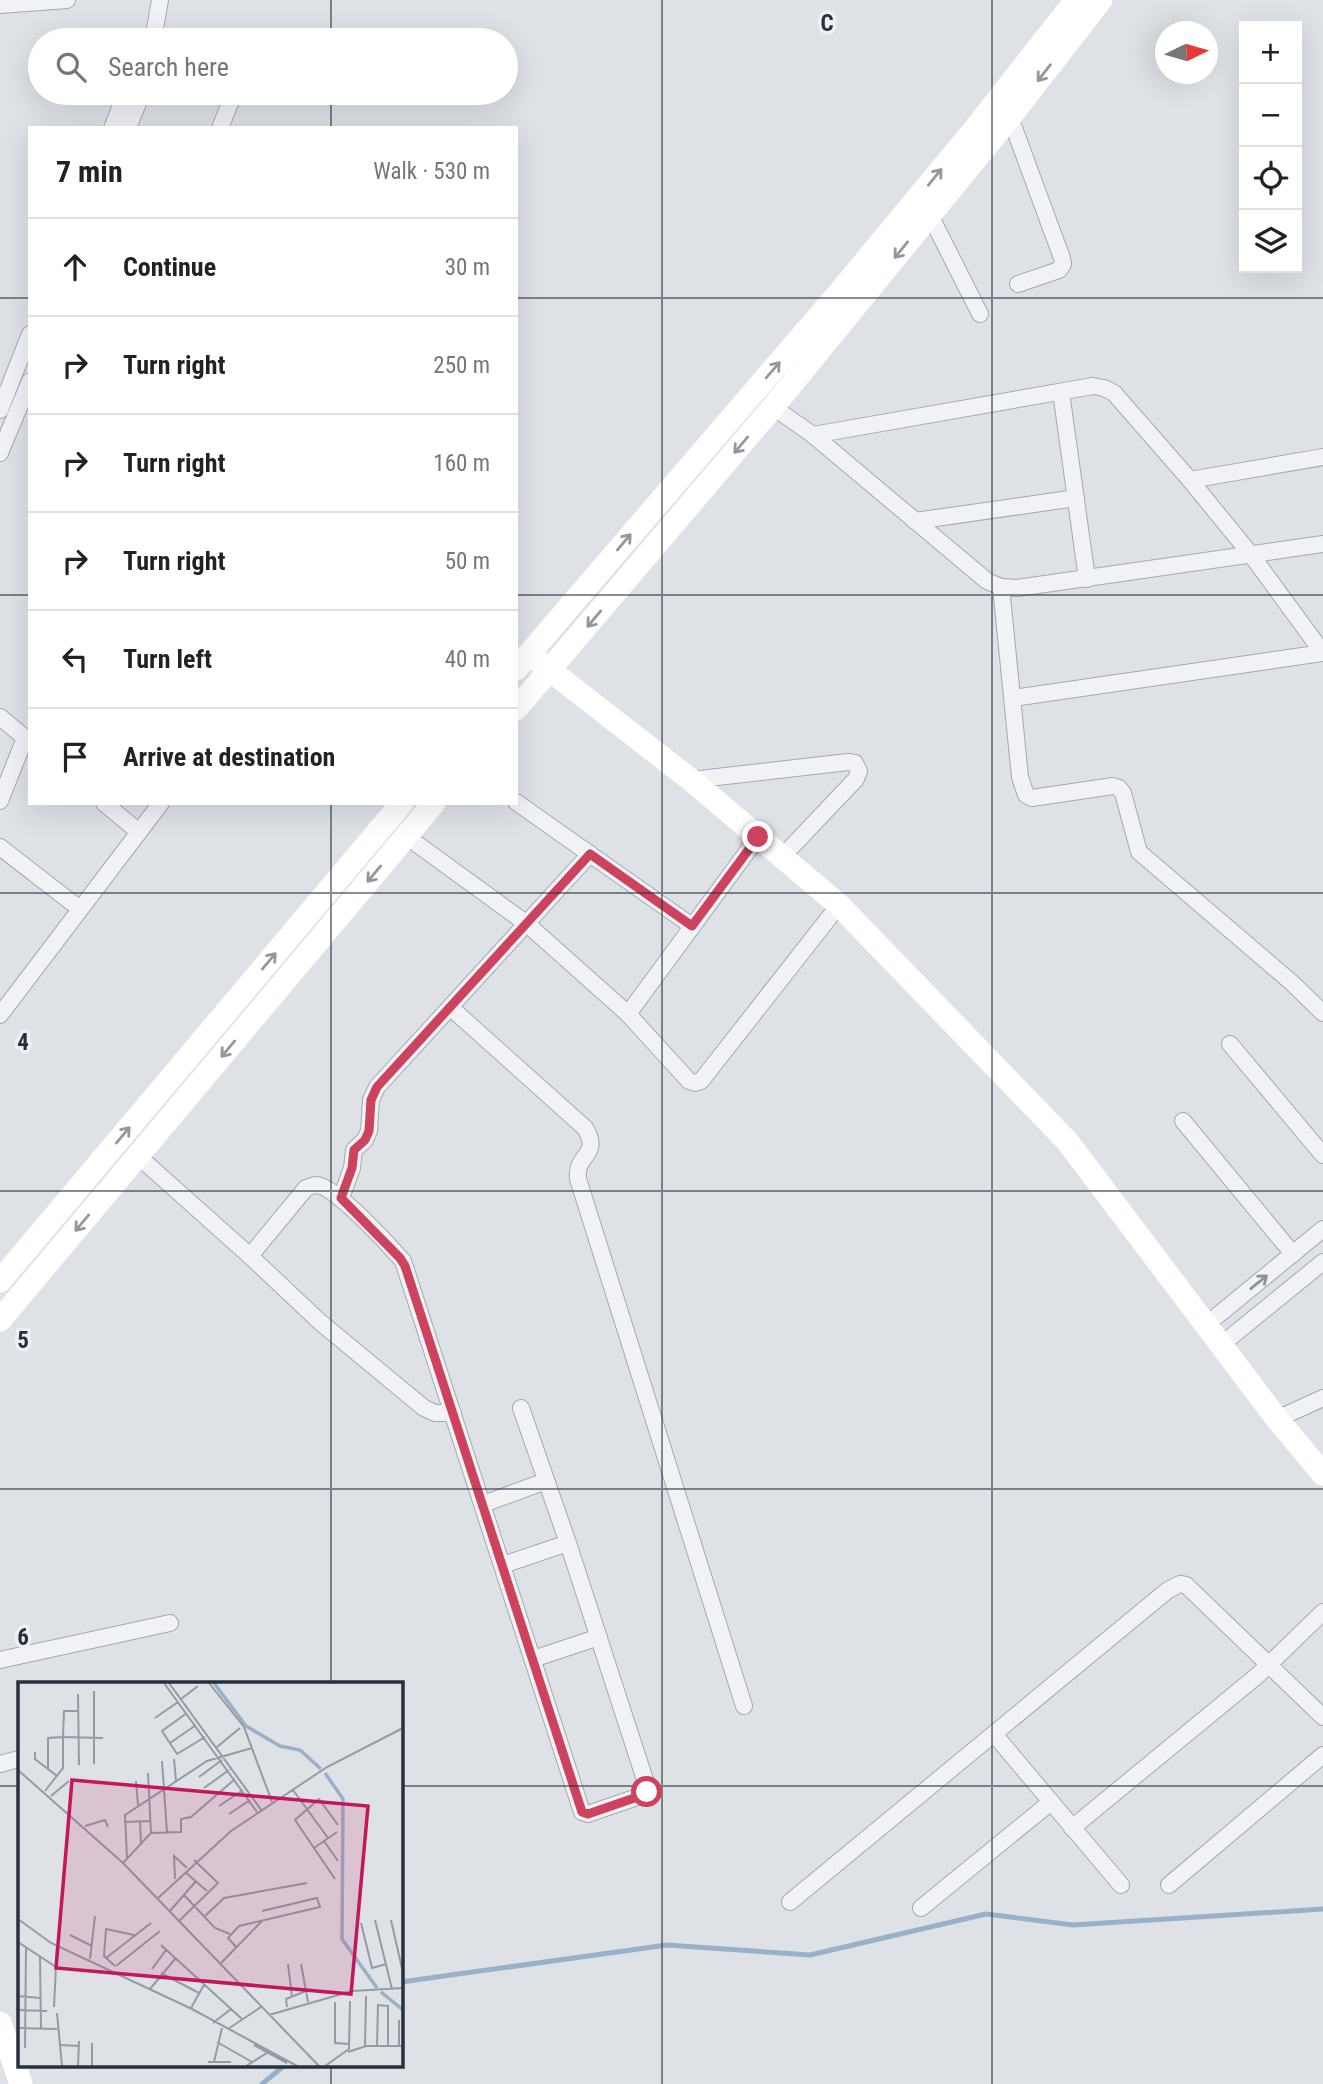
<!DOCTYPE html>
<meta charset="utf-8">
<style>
:root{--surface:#fff;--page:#f2f2f2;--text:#222;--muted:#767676;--line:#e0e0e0}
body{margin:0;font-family:"Roboto Condensed",sans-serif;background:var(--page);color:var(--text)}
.controls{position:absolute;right:21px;top:21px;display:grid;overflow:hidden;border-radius:0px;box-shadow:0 7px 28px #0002}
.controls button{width:63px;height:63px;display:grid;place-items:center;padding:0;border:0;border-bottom:2px solid var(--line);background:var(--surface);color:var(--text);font:35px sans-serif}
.compass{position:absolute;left:1155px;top:21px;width:63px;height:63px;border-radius:50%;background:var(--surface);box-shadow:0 7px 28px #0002;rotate:85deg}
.stop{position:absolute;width:21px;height:21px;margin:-16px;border:5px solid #cd425c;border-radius:50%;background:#fff}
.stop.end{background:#cd425c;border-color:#fff;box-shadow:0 2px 7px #0008}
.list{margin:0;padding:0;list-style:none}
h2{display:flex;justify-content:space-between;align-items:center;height:91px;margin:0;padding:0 28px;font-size:30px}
h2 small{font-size:23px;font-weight:400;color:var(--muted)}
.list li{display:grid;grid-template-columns:46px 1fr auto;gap:21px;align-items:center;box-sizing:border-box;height:98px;padding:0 28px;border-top:2px solid var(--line)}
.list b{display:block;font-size:26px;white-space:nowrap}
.list em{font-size:23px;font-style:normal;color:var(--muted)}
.icon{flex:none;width:38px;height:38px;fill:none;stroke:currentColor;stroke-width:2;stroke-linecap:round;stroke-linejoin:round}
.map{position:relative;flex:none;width:1323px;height:2084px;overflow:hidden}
.search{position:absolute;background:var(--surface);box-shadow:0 7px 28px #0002;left:28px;top:28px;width:490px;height:77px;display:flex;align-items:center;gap:18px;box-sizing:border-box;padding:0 24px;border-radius:38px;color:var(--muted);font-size:26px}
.panel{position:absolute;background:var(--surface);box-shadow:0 7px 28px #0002;left:28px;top:126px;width:490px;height:679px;border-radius:0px}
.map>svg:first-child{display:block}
</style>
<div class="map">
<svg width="1323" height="2084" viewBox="0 0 1323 2084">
<rect width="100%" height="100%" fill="#dee2e7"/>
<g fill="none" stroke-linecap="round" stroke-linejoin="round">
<g stroke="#98b1c8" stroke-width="5">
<path d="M 401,1982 L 667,1945 L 810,1955 L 986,1914 L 1073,1925 L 1323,1909"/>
<path d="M 262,2084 L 285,2065"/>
</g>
<defs>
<g id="street">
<path d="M 0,5 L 67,0"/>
<path d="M 153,40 L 160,0"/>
<path d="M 1010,117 L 1062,258 L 1063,264 L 1059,270 L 1018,284"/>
<path d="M 112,128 L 126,93"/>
<path d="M 128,128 L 142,93"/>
<path d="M 220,128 L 234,93"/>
<path d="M 930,215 L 980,314"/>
<path d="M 1061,392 L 1087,579"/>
<path d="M 773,407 L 813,435 L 987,581 L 1001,587 L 1017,588 L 1323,544"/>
<path d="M 0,410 L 30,334"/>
<path d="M 813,435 L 1093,386 L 1104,388 L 1114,393 L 1190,480 L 1252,556 L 1323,653"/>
<path d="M 0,453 L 30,381"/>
<path d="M 1190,480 L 1323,457"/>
<path d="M 915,521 L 1076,498"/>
<path d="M 1001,587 L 1020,777 L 1026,795 L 1032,798 L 1113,786 L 1119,788 L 1123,793 L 1139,852 L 1291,982 L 1323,1013"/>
<path d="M 1013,698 L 1323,653"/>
<path d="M 0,717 L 30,742"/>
<path d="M 691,780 L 848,762 L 855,763 L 859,771 L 856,779 L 782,857"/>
<path d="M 0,801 L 25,738"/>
<path d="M 516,802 L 692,926"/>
<path d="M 104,803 L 139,832"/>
<path d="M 406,836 L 527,924 L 628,1014 L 689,1081 L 695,1083 L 701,1081 L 839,905"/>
<path d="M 0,847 L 80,909"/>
<path d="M 450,1007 L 585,1128 C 602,1156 575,1153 578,1179 L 744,1706"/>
<path d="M 628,1014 L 758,837"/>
<path d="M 0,1015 L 161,803"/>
<path d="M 1230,1044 L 1323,1155"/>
<path d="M 1183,1121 L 1293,1254"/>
<path d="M 138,1156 L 250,1256 L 320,1322 L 424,1408 L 435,1413 L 453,1413"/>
<path d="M 341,1198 L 352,1168 L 354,1150 L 365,1140 L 369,1131 L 371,1100 L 377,1087 L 590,854"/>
<path d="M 250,1256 L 306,1188 C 310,1187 313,1185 317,1185 C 336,1187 389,1245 403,1261 L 582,1812 L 588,1814 L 646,1794 L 648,1789 L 568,1543 L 521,1408"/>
<path d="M 1206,1325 L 1323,1229"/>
<path d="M 1221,1345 L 1323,1262"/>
<path d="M 1277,1419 L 1323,1398"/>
<path d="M 483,1504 L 546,1481"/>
<path d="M 503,1565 L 568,1543"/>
<path d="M 533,1659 L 599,1637"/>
<path d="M 0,1660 L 170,1623"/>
<path d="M 994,1734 L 1121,1885"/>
<path d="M 0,1764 L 19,1759"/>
<path d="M 1072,1828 L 1258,1675 L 1323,1612"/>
<path d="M 1169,1885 L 1323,1755"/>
<path d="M 790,1902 L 1168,1590 L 1180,1584 L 1186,1585 L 1323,1717"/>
<path d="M 921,1908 L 1051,1802"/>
</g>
</defs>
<use href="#street" stroke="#a3a9b1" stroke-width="18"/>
<use href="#street" stroke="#f0f2f6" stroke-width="16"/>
<g stroke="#fff" stroke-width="23">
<path d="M 529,654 L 691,780 L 839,905 L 1067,1141 L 1277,1419 L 1323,1474"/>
<path d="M 516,669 L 838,294 L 973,131 L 1076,0"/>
<path d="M 516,709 L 773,407 L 1010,117 L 1101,0"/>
<path d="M 0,1281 L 402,803"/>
<path d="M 0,1320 L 434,803"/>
<path d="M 0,2023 L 21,2084"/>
</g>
</g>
<defs><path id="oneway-shaft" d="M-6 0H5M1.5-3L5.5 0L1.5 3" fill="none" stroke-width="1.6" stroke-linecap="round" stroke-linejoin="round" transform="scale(1.75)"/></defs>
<g stroke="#93989e">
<use href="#oneway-shaft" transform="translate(1044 73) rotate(128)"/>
<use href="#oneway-shaft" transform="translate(935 177) rotate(-51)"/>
<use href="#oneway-shaft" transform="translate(901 250) rotate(129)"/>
<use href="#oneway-shaft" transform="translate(773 370) rotate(-49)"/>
<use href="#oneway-shaft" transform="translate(741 445) rotate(130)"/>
<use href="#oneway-shaft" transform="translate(624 542) rotate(-50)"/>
<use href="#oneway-shaft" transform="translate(594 619) rotate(130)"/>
<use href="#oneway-shaft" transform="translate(374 874) rotate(130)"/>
<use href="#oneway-shaft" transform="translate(269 961) rotate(-50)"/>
<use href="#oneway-shaft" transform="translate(228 1049) rotate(130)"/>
<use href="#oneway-shaft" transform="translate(123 1135) rotate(-50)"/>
<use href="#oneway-shaft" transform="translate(82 1223) rotate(130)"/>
</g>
<use stroke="#8c919a" href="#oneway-shaft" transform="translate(1259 1282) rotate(-39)"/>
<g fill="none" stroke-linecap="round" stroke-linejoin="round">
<path stroke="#cd425c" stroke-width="9" d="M 647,1792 L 646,1794 L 588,1814 L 582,1812 L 405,1266 L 400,1258 L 341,1198 L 352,1168 L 354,1150 L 365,1140 L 369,1131 L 371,1100 L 377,1087 L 590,854 L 692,926 L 758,837"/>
</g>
<path fill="none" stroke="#27303e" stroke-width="2" stroke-opacity="0.55" d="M 331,0 L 331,40M 662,0 L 662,2084M 992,0 L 992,2084M 331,93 L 331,128M 0,298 L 30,298M 516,298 L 1323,298M 0,595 L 30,595M 516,595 L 1323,595M 331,803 L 331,1683M 0,893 L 1323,893M 0,1191 L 1323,1191M 0,1489 L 1323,1489M 0,1786 L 19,1786M 401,1786 L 1323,1786M 331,2065 L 331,2084"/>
<g transform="translate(18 1682)">
<rect width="385" height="385" fill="#dee2e7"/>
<path fill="none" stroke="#98b1c8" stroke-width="3.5" d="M 196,1 L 228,44 L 262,64 L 282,68 L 303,87M 307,91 L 325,117 L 324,257 L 359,306M 363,310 L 385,328"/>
<path fill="none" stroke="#959ba3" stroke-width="2" d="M 146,1 L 239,130M 151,1 L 244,129M 191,1 L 226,45 L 254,120M 76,9 L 76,82M 60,12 L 61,83M 163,17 L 180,4M 169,31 L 144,49 L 159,72 L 187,55M 137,36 L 160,20M 152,61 L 178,43M 199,65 L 222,46M 17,70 L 17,77 L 39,94M 156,77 L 158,99M 144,79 L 149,150M 30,87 L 30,56 L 45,55 L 46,29 L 60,29M 0,88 L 105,181 L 301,384M 181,95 L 204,78M 118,99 L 120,123M 186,106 L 211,88M 275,108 L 310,156M 27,109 L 45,86 L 45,55 L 85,56M 33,114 L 51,99M 201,124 L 225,108M 211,132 L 232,118M 122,139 L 123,162M 106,140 L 132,139M 67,144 L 87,138 L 90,145M 133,151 L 163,150 L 163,137 L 173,135 L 217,97M 306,159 L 320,179M 296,166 L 319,150M 109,176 L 107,133 L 189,79 L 234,66M 105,181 L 133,151 L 130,91M 167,190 L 189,209M 157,197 L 156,174 L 169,186M 317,197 L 277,138 L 301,117 L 320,143M 166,213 L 197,246 L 212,252M 139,217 L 213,149 L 309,85 L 385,46M 152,229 L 178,199M 186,235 L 206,216 L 289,201M 0,237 L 33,261 L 174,327 L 279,384M 357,238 L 374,307M 373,238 L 385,291M 161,239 L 200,201 L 176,178M 343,241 L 354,286 L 368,282M 52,253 L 74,264M 0,260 L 38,285M 143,263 L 224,337M 219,266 L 210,256 L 221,244 L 302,225 L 299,216 L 244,229M 22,275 L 23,346M 88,276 L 133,241M 72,277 L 77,234M 203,281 L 244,239M 270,282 L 274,315M 283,282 L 290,320M 97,284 L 86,274 L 88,247 L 116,253M 98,284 L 142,249M 134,287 L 148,268M 143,291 L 181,311M 132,307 L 157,277M 0,314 L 22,316M 317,320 L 317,361 L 332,362M 36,325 L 39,263M 269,325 L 268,317 L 288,309M 173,326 L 186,303M 0,328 L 29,329M 39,331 L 42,363 L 61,364M 251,333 L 334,309 L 385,306M 195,341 L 213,327M 0,346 L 39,347M 210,347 L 243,325M 199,360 L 234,380M 74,361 L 74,384M 42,363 L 44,384M 236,363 L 269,381M 347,364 L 348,314M 359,364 L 360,323 L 370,324 L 370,364M 381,364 L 381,338M 7,366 L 8,266M 330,370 L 348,364 L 385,364M 190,380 L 213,380M 196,380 L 204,346M 60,384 L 61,359M 228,384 L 252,369M 307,384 L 331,367 L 332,319"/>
<path fill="#c2185b" fill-opacity="0.15" stroke="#c2185b" stroke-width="3.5" d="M 54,98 L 350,124 L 333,312 L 38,286 Z"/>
<rect width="385" height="385" fill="none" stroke="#27303e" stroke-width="3.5"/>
</g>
<g font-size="23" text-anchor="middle" font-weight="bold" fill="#27303e" stroke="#edf1f5" stroke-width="7" stroke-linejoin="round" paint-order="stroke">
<text x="827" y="31">C</text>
<text x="23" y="1050">4</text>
<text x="23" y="1348">5</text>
<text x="23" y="1645">6</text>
</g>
</svg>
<div class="controls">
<button>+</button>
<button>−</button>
<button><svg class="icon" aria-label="locate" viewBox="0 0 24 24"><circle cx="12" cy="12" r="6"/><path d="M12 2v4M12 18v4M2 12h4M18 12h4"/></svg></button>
<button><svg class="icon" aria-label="layers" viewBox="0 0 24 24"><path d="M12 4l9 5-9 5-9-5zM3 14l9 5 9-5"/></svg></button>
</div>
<svg class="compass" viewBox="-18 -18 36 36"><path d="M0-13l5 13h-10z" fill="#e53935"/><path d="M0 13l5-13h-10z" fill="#767676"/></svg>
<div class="stop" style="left:647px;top:1792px"></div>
<div class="stop end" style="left:758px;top:837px"></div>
<div class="search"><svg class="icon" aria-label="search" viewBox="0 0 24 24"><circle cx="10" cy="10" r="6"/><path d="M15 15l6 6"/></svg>Search here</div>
<section class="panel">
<h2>7 min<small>Walk · 530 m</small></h2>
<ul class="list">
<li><svg class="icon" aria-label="ahead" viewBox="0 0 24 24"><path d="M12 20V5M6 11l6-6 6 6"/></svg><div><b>Continue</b></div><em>30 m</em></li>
<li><svg class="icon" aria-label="right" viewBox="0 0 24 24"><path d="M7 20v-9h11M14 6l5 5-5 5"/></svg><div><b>Turn right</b></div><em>250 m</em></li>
<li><svg class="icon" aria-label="right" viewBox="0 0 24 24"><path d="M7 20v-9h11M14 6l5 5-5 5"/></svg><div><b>Turn right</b></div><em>160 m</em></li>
<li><svg class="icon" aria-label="right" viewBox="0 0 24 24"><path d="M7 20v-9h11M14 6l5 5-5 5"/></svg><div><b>Turn right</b></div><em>50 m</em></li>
<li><svg class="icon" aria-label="left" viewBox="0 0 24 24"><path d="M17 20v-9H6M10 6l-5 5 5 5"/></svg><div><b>Turn left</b></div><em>40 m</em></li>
<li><svg class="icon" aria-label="arrive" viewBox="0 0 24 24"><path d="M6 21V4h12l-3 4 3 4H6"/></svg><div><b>Arrive at destination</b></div></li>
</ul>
</section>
</div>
